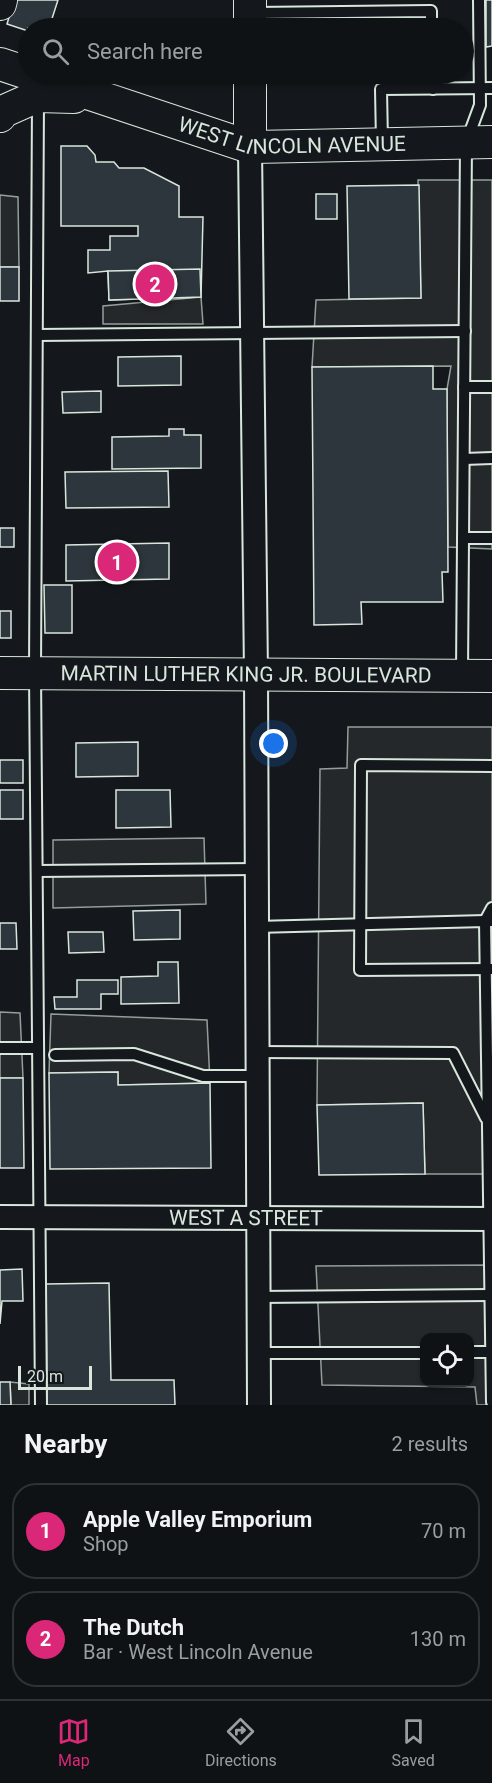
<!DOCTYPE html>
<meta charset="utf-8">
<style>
:root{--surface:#0f1215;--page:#1d2022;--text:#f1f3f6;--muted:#9b9ea0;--line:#2f3234;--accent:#db2777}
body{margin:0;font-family:Roboto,sans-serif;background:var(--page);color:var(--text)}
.controls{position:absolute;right:18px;bottom:18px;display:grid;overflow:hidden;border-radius:12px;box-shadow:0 2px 4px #0004}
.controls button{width:54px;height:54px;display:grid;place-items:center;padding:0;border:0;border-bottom:2px solid var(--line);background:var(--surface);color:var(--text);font:30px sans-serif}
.scale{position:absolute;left:18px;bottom:15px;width:74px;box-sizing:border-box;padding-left:6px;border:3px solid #d8e6dc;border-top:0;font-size:16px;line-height:21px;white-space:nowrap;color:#d8e6dc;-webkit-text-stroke:4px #14181c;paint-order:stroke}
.you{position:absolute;left:274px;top:744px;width:21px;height:21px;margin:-15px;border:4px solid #fff;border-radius:50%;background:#1a73e8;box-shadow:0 0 0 9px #1a73e833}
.badge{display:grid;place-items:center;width:39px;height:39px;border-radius:50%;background:var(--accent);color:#fff;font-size:20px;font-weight:700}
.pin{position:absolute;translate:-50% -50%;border:3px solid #fff;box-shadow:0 2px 6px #0006}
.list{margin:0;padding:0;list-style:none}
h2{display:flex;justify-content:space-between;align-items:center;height:78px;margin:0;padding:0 24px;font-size:26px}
h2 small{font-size:20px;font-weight:400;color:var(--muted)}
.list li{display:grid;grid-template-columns:39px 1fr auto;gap:18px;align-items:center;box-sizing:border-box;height:96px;margin:0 12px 12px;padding:0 12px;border:2px solid var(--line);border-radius:24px}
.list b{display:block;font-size:22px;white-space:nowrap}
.list p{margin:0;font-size:20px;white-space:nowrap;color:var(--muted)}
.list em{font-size:20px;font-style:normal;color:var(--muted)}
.icon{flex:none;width:33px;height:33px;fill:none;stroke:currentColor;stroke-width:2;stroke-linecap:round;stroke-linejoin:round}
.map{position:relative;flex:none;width:492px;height:1405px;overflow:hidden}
.search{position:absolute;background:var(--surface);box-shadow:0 2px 4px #0004;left:18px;right:18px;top:18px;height:66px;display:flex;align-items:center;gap:15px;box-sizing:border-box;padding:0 21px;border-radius:33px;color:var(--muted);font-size:22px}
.sheet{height:294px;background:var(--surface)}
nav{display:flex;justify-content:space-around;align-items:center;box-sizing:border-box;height:84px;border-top:2px solid var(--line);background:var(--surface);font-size:16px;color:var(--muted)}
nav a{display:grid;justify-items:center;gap:3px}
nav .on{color:var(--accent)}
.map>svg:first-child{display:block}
</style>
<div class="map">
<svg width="492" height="1405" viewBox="0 0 492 1405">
<rect width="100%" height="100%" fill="#14181c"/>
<g fill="#24282b" stroke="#939e99" stroke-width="1.5" fill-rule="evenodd">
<path d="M 418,180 L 492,180 L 492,549 L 448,547 L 447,389 L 451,366 L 312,367 L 316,300 L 421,298 Z"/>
<path d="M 0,195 L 18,197 L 19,267 L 0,267 Z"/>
<path d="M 201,297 L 203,324 L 103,324 L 103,306 Z"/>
<path d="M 348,727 L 492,727 L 492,1174 L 425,1174 L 423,1103 L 317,1105 L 320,769 L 347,768 Z"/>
<path d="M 204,838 L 206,904 L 53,908 L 53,840 Z"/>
<path d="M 0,1012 L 20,1013 L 23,1078 L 0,1078 Z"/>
<path d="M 51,1014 L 207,1020 L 210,1083 L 118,1085 L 118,1072 L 49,1073 Z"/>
<path d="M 492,1265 L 492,1405 L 477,1405 L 475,1387 L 322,1385 L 316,1266 ZM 424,1338 L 470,1338 L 470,1382 L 424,1382 Z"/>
<path d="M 10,1382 L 29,1384 L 29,1405 L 11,1405 Z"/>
</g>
<g fill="#2c363c" stroke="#d8e6dc" stroke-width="1.5">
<path d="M 14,0 L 58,0 L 49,28 L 28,28 L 28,31 L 7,24 Z"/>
<path d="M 486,0 L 492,0 L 492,46 L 486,47 Z"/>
<path d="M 313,74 L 401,74 L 313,75 Z"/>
<path d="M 61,146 L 87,146 L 95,155 L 96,162 L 114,162 L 119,168 L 144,168 L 179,186 L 179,217 L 203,217 L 201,297 L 109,300 L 108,271 L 88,273 L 88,250 L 110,250 L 110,236 L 138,236 L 138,226 L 61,226 Z"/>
<path d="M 419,185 L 421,298 L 349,299 L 347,186 Z"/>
<rect x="316" y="194" width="21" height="25"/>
<rect x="0" y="267" width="19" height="34"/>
<path d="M 200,269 L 201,297 L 109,300 L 108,271 Z"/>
<path d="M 181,356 L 181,385 L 118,386 L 118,357 Z"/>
<path d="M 433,366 L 433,389 L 447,389 L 448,572 L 442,572 L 443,602 L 361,602 L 362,624 L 314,625 L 312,367 Z"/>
<path d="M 101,391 L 101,412 L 63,413 L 62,392 Z"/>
<path d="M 169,429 L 184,429 L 184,435 L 201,435 L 201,468 L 112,469 L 112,437 L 169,436 Z"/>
<path d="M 168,471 L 169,507 L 66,508 L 65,472 Z"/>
<rect x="0" y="528" width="14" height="19"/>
<path d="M 169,543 L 169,579 L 66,581 L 66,545 Z"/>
<path d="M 44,585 L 72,585 L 72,633 L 45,633 Z"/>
<rect x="0" y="611" width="11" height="27"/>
<path d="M 138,742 L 138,776 L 76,777 L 76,743 Z"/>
<rect x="0" y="760" width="23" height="23"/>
<rect x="0" y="790" width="23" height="29"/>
<path d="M 116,790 L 170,790 L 171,827 L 116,828 Z"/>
<path d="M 180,910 L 180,939 L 134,940 L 133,911 Z"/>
<path d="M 0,923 L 16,923 L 17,949 L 0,949 Z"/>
<path d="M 68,932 L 103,932 L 104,952 L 69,953 Z"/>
<path d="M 158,962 L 178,962 L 179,1003 L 121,1004 L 121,977 L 158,976 Z"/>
<path d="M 77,980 L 118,980 L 118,994 L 101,994 L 101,1009 L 55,1009 L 54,997 L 77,997 Z"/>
<path d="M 118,1072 L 118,1085 L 210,1083 L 211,1168 L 50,1169 L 49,1073 Z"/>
<path d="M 0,1078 L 23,1078 L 24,1168 L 0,1168 Z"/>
<path d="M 423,1103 L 425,1174 L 319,1175 L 317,1105 Z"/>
<path d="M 22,1269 L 23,1301 L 2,1301 L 0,1324 L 0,1270 Z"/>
<path d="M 109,1283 L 111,1380 L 174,1380 L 175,1405 L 47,1405 L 46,1284 Z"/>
<path d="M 0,1382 L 10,1382 L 11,1405 L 0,1405 Z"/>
</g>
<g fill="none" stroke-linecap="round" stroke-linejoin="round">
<defs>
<g id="lane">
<path d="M 254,13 L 431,11 L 431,28"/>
<path d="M 432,74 L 433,89"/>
<path d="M 38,100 L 35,673 L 41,1405"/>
<path d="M 382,142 L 381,89 L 492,88"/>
<path d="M 37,335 L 465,331"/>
<path d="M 464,387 L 492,387"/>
<path d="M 464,459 L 492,458"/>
<path d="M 463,538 L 492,538"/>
<path d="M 462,673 L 466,143 L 480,105 L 479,0"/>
<path d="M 37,871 L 256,869"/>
<path d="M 492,921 L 485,921 L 492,908"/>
<path d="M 256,927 L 485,921 L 492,1402"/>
<path d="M 492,969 L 360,970 L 361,765 L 492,766"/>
<path d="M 0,1048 L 38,1048"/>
<path d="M 257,1052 L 453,1053 L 486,1118"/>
<path d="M 55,1055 L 134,1054 L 203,1076 L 257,1076"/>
<path d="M 258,1297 L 489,1295"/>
<path d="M 470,1352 L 490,1352"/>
<path d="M 258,1353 L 424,1353"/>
</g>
<g id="street">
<path d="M 250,147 L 256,674 L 259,1405"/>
<path id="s1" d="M 0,1217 L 492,1219"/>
</g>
<g id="secondary">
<path d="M 250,0 L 250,28"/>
<path d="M 0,4 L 1,0"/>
<path id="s2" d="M 0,64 L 250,147 L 492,142"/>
<path d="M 250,74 L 250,147"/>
<path d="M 0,116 L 2,112 L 38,96 L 74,97"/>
<path id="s3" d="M 0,673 L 492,676"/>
</g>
</defs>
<use href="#lane" stroke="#d8e6dc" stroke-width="14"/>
<use href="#street" stroke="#d8e6dc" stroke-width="26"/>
<use href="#secondary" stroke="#d8e6dc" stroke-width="34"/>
<use href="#lane" stroke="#14181c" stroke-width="10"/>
<use href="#street" stroke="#14181c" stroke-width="22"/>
<use href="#secondary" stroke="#14181c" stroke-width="32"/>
</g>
<g text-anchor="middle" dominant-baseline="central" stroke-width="4.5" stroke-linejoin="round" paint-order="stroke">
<g font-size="21" fill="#d8e6dc" stroke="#14181c">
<text stroke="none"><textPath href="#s2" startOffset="304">WEST LINCOLN AVENUE</textPath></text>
<text stroke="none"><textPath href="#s3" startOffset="246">MARTIN LUTHER KING JR. BOULEVARD</textPath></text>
<text stroke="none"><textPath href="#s1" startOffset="246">WEST A STREET</textPath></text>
</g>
</g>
</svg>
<div class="controls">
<button><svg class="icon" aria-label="locate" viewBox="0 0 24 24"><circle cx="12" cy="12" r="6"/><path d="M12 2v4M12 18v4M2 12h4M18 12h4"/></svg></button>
</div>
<div class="scale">20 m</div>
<div class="you"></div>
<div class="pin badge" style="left:117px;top:562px">1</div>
<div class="pin badge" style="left:155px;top:284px">2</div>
<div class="search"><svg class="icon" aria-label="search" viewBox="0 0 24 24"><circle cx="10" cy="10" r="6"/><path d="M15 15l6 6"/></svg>Search here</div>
</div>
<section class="sheet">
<h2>Nearby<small>2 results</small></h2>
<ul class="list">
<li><span class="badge">1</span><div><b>Apple Valley Emporium</b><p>Shop</p></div><em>70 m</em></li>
<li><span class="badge">2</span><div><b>The Dutch</b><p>Bar · West Lincoln Avenue</p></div><em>130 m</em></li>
</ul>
</section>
<nav>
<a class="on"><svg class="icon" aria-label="map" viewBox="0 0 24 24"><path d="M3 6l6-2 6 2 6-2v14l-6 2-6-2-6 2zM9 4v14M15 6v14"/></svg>Map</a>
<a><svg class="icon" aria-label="directions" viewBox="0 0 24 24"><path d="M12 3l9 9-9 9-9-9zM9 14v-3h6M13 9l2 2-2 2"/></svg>Directions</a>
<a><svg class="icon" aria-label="saved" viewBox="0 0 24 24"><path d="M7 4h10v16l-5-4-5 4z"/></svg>Saved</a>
</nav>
